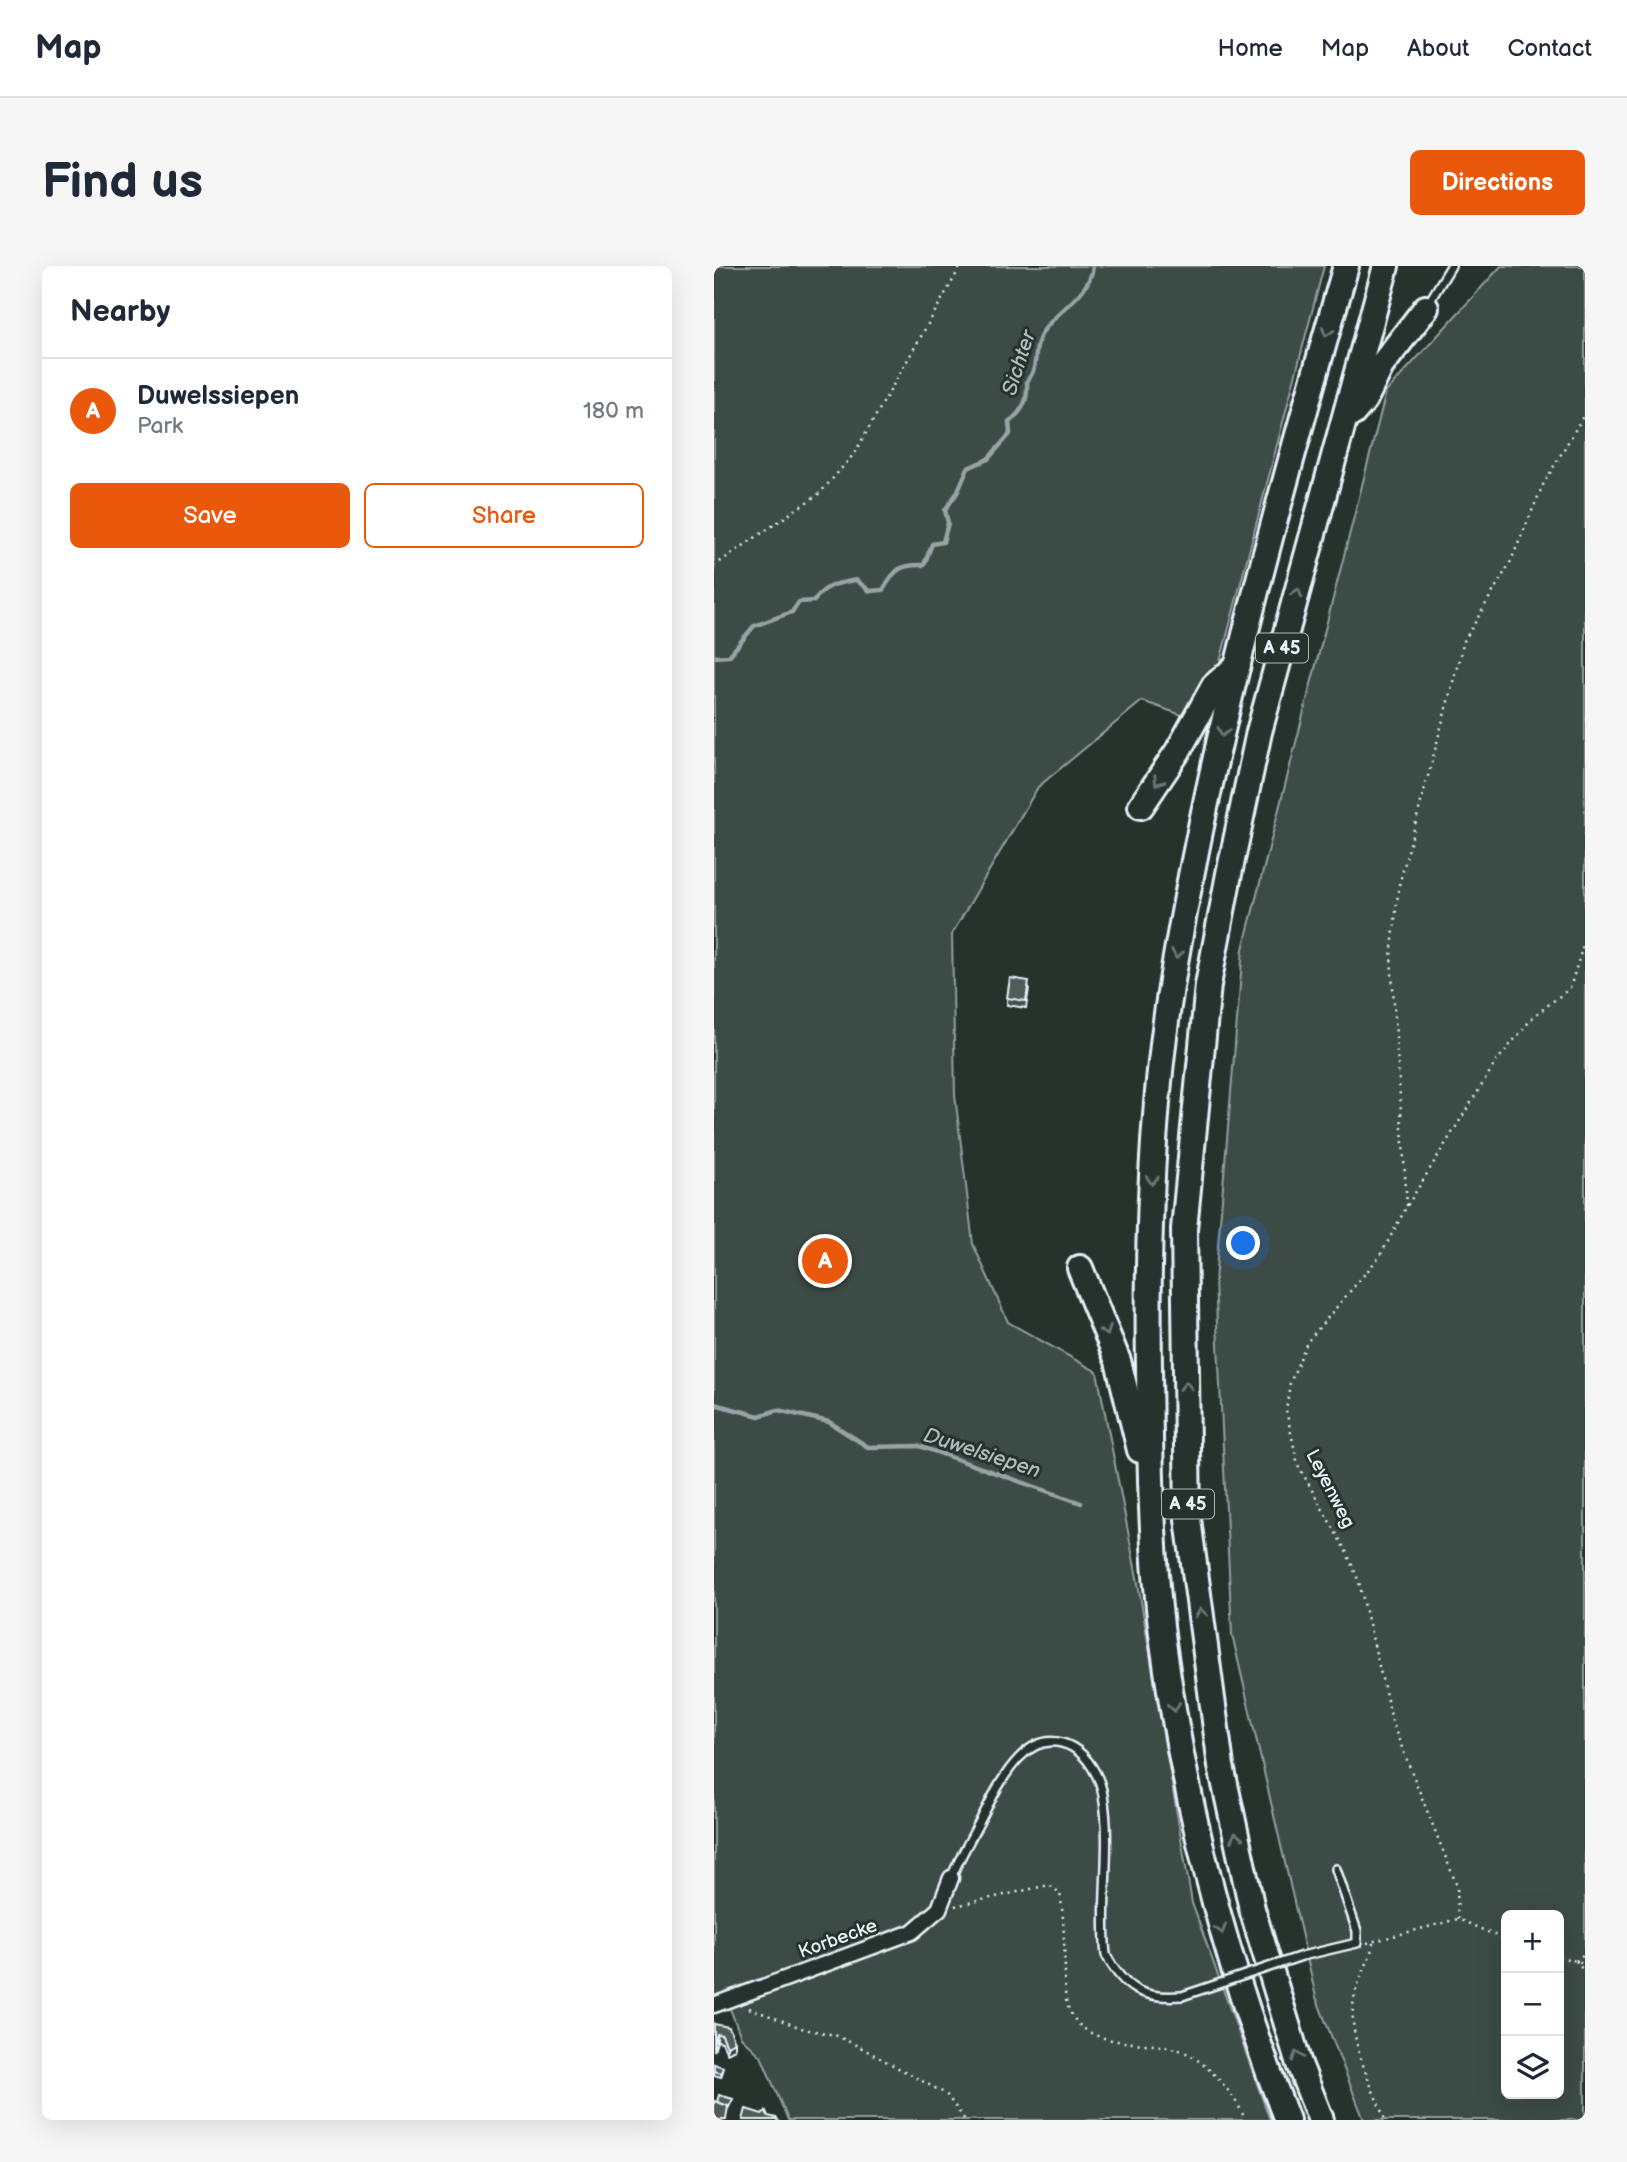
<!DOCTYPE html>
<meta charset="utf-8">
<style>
:root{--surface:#fff;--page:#f6f6f7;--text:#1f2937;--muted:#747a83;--line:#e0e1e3;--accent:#ea580c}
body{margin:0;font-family:"Balsamiq Sans",sans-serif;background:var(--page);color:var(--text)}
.controls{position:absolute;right:21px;bottom:21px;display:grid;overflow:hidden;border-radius:10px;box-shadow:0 7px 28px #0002}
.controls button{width:63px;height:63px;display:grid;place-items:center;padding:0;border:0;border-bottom:2px solid var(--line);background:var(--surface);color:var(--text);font:35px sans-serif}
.you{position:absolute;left:530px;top:978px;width:24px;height:24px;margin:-18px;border:5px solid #fff;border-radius:50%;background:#1a73e8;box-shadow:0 0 0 10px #1a73e833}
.badge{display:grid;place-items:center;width:46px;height:46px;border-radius:50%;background:var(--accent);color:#fff;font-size:23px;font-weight:700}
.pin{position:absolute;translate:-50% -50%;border:4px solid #fff;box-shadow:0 2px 7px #0006}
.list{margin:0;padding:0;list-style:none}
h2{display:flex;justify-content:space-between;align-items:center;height:91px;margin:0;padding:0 28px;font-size:30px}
h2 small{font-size:23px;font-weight:400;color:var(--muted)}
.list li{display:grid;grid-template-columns:46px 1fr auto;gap:21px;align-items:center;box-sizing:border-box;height:105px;padding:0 28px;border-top:2px solid var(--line)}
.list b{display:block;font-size:26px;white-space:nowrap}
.list p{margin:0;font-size:23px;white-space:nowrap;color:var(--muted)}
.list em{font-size:23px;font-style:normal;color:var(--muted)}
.actions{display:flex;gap:14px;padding:21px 28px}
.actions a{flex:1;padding:16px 0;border:2px solid var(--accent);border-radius:10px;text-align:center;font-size:24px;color:var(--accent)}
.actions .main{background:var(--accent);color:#fff}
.icon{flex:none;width:38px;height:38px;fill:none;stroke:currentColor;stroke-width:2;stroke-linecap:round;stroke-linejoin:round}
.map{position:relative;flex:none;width:871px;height:1854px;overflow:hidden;border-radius:10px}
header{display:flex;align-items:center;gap:42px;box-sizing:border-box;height:98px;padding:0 35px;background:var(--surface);border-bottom:2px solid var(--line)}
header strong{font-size:33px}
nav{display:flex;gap:38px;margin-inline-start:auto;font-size:24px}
.intro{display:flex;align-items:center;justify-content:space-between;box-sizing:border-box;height:168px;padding:0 42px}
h1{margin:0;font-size:49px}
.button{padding:18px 32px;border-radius:10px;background:var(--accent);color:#fff;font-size:24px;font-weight:700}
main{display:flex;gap:42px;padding:0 42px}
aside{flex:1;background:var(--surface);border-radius:10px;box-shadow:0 7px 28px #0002}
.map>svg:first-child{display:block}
</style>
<header>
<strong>Map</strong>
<nav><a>Home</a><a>Map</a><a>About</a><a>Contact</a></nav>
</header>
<div class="intro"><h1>Find us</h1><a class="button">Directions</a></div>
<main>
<aside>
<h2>Nearby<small></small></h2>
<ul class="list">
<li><span class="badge">A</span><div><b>Duwelssiepen</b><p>Park</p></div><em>180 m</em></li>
</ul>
<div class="actions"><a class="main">Save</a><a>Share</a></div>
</aside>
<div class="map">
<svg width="871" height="1854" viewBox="0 0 871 1854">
<rect width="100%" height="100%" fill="#26332d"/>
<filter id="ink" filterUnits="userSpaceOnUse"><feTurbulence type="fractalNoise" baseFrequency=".0143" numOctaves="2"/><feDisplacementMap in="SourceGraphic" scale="14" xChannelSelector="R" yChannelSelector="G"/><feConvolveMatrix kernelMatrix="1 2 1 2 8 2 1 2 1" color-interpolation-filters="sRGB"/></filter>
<g filter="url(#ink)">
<g fill="#3e4b47" stroke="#939ea0" stroke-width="2" fill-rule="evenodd">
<path d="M 0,0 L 610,0 L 490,457 L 428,435 L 324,521 L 238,668 L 241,829 L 259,978 L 294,1056 L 383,1106 L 424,1317 L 478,1637 L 556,1854 L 74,1854 L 47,1790 L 27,1771 L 10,1727 L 0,1731 Z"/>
<path d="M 787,0 L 871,0 L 871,1854 L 650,1854 L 602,1731 L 518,1368 L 501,1016 L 529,683 L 672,126 ZM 792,1649 L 845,1649 L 845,1828 L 792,1828 Z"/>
</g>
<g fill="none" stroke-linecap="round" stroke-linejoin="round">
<g stroke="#98a3a5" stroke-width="4.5">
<path d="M 0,391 L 15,390 L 40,360 L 78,346 L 85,336 L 100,335 C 110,319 125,317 142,314 L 156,325 L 169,324 C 181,303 186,298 210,299 L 218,278 L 229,276 L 234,257 L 231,244 L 243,227 L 254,202 L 274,193 L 296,168 L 295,156 C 310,144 314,134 313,115 C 326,100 318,85 327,69 C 337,48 377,29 379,0"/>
<path d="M 0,1138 L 45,1150 L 64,1144 L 115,1156 L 154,1181 L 205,1180 L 367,1237"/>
</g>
<defs>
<g id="lane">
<path d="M 714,38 L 737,0"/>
<path d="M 237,1612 C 245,1593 256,1574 266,1555 C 283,1523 311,1456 358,1481 C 374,1490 386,1511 389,1529 C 398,1582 386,1637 392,1689 C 411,1724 428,1733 468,1730"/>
<path d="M 588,1690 L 643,1677 L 643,1665 L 622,1603"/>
</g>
<path id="street" d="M 0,1739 L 198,1666 L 225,1643 L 237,1612"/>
<g id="highway">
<path d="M 639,147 L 651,133 L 667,100 L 712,42"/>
<path d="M 427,540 L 464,485 L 500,420 L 524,399"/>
<path d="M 366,1002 L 404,1095 L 426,1184"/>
<path d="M 573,1854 C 512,1700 471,1541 449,1376 C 437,1285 436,1192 435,1101 C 433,974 437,846 457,721 C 497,477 563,238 632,0"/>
<path d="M 607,1854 L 585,1798 L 538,1643 L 507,1500 L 474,1253 L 470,963 L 494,719 L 515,608 L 545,466 L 672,0"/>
</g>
</defs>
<use href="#lane" stroke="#e8f1f8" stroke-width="12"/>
<use href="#street" stroke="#e8f1f8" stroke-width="19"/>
<use href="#highway" stroke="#e8f1f8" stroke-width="30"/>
<g stroke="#e8f1f8" stroke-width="2.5" stroke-dasharray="2 5" stroke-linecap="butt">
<path d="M 0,300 L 106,227 L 140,188 L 247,0"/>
<path d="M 693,940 L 677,691 L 685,619 L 750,375 L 796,297 L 829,219 L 871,147"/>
<path d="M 241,1640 L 335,1619 L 346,1627 C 350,1652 350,1676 351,1702 C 351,1712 350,1724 352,1734 C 365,1786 423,1772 462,1783 C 487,1789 523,1829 531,1854"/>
<path d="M 744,1653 L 743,1620 L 679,1459 L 645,1316 L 633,1287 L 584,1199 L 572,1144 L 576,1117 L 593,1076 L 666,990 L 693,940 L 782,796 L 819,751 L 856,722 L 871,673"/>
<path d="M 653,1677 L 744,1653 L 792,1674"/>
<path d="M 659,1677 C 656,1697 643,1714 640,1733 C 633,1772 657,1818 671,1854"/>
<path d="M 845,1691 L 871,1697"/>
<path d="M 862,1695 L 871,1707"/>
<path d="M 862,1695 L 871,1687"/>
<path d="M 35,1742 L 90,1763 L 121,1769 L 144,1780 L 232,1828 L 251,1854"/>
</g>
<use href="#lane" stroke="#26332d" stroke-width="7"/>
<use href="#street" stroke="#26332d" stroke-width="14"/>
<use href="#highway" stroke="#26332d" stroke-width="24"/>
<defs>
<path id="lane-bridge" d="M 468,1730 L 588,1690"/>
</defs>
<use href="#lane-bridge" stroke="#e8f1f8" stroke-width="12" stroke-linecap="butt"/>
<use href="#lane-bridge" stroke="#26332d" stroke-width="7"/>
</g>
<g fill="#454f4d" stroke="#e8f1f8" stroke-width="2">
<path d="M 315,722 L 312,742 L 293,739 L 293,732 Z"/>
<path d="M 0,1758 L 21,1783 L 13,1787 L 8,1776 L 3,1775 L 0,1785 Z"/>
<path d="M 0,1798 L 9,1805 L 7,1811 L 0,1809 Z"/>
</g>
<g fill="#38403e" stroke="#e8f1f8" stroke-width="2">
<path d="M 3,1768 L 3,1775 L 0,1785 L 0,1777 Z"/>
<path d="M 21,1776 L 21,1783 L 13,1787 L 13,1780 Z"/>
</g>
<g fill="#505c59" stroke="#e8f1f8" stroke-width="2">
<path d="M 296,712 L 315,715 L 312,735 L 293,732 Z"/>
<path d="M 0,1758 L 15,1761 L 21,1776 L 13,1780 L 8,1769 L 3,1768 L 0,1777 Z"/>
<path d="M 0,1798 L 9,1801 L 7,1807 L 0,1805 Z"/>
<path d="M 5,1829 L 19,1833 L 14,1843 L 14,1840 L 3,1836 Z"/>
<path d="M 0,1835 L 14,1840 L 12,1854 L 0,1854 Z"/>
<path d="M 32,1843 L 48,1848 L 52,1845 L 54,1850 L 62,1852 L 64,1854 L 29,1854 Z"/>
</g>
<defs><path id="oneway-chevron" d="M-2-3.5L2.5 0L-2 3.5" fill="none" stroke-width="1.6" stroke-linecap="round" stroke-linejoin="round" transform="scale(1.75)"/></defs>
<g stroke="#6a7674">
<use href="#oneway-chevron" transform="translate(613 66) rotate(106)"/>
<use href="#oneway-chevron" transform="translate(583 327) rotate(-75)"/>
<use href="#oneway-chevron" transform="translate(509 466) rotate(103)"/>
<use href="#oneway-chevron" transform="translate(444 515) rotate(124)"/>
<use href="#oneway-chevron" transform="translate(463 688) rotate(100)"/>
<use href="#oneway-chevron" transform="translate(438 914) rotate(94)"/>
<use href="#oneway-chevron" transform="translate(392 1065) rotate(68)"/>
<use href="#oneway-chevron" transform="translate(472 1120) rotate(-91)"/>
<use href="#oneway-chevron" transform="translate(487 1347) rotate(-98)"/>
<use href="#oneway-chevron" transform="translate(460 1441) rotate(81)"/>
<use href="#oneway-chevron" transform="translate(522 1571) rotate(-102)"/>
<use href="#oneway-chevron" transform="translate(507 1663) rotate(73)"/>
<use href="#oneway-chevron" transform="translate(583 1790) rotate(-108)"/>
</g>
</g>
<g text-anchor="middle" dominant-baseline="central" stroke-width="6" stroke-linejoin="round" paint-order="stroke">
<g fill="#26332d" stroke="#aeb8bb" stroke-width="2">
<rect x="542" y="367.5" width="52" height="29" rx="5"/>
<rect x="448" y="1223.5" width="52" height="29" rx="5"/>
</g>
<g font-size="18" font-weight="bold" fill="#e8f1f8">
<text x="568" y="382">A 45</text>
<text x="474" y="1238">A 45</text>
</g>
<g font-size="19" fill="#e8f1f8" stroke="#26332d">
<text transform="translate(616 1223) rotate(63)">Leyenweg</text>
<text transform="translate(124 1673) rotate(-20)">Korbecke</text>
</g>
<g font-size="21" font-style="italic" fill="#b3bdc0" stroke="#26332d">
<text transform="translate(305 97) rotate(-72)">Sichter</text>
<text transform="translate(268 1187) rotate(18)">Duwelsiepen</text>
</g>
</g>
</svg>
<div class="controls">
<button>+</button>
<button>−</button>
<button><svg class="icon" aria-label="layers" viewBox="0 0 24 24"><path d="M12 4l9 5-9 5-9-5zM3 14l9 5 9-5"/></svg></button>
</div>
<div class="you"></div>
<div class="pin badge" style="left:111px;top:995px">A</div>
</div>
</main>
